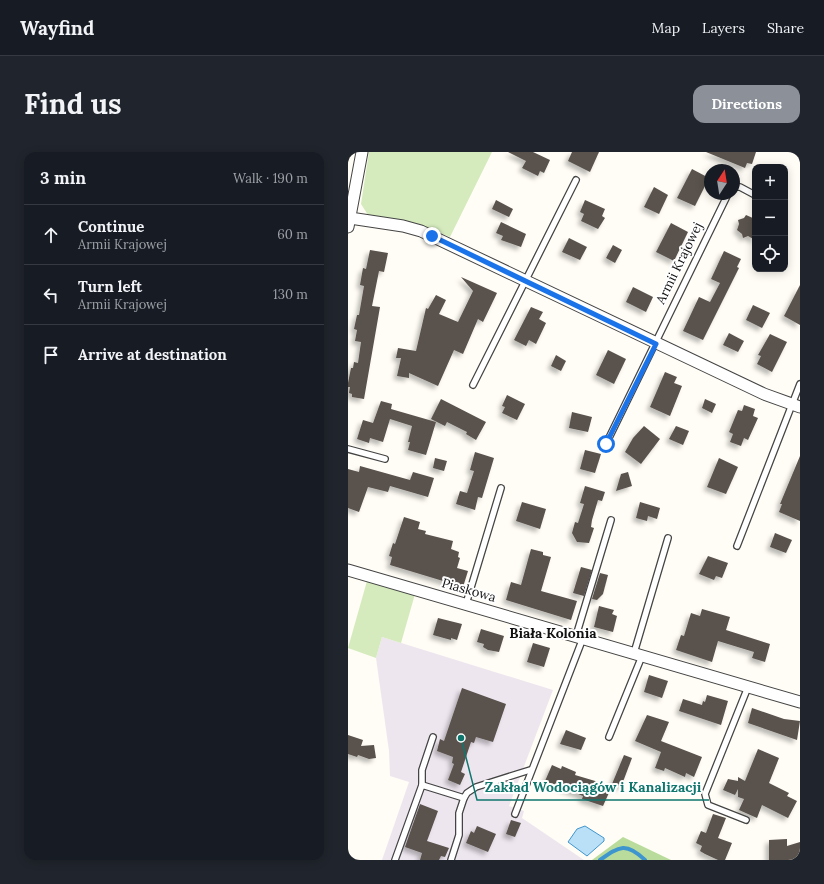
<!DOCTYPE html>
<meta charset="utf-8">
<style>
:root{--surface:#171b24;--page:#20242c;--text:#f1f3f6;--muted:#9ea1a6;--line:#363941;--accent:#8c9099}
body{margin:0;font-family:Lora,serif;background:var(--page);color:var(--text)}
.controls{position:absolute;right:12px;top:12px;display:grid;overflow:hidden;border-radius:8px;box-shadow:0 2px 10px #0003}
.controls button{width:36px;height:36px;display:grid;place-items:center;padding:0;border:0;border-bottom:1px solid var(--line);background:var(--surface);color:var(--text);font:20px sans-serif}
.compass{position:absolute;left:356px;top:12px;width:36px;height:36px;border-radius:50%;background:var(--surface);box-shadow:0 2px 10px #0003;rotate:12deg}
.stop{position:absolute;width:12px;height:12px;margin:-9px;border:3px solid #1a73e8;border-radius:50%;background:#fff}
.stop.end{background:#1a73e8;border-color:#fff;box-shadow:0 1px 4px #0008}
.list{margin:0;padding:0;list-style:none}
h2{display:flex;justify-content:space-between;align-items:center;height:52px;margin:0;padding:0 16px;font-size:17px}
h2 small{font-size:13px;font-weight:400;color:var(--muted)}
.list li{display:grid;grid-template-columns:26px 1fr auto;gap:12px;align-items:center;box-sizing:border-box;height:60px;padding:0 16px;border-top:1px solid var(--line)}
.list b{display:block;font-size:15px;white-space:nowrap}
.list p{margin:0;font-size:13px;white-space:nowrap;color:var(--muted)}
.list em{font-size:13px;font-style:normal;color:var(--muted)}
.icon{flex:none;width:22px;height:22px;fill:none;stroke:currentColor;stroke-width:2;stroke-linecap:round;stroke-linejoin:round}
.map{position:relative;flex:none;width:452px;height:708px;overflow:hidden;border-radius:12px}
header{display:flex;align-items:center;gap:24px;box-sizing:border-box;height:56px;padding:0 20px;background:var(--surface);border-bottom:1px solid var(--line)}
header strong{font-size:19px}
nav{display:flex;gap:22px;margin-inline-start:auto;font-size:14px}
.intro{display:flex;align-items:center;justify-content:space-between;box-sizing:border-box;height:96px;padding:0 24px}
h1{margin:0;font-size:28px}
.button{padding:10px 18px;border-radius:12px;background:var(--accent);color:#fff;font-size:14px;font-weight:700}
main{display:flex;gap:24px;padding:0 24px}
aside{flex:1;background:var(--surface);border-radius:12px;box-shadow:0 2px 10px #0003}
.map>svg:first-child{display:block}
</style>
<header>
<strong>Wayfind</strong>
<nav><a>Map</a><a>Layers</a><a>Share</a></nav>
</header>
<div class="intro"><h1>Find us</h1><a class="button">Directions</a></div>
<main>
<aside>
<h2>3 min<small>Walk · 190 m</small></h2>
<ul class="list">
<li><svg class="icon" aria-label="ahead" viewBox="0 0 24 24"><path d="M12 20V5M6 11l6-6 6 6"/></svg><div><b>Continue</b><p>Armii Krajowej</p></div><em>60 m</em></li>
<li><svg class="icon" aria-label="left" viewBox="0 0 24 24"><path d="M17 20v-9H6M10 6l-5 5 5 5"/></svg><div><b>Turn left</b><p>Armii Krajowej</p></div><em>130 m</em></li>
<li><svg class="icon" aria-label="arrive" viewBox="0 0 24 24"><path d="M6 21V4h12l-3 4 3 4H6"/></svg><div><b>Arrive at destination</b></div></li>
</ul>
</aside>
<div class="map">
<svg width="452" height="708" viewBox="0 0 452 708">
<defs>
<filter id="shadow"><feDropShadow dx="-3.5" dy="3.5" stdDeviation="2" flood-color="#0004"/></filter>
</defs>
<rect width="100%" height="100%" fill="#fffdf5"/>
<path fill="#eee6ef" d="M 34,485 L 205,538 L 161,654 L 176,659 L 174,666 L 236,708 L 34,708 L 61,630 L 42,624 L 41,599 L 28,506 Z"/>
<g fill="#d5ebbd">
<path d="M 21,0 L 144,0 L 102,85 C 73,73 50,66 20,63 L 13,52 Z"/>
<path d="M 19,429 L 67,442 L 53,491 L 34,485 L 28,506 L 0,496 Z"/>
</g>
<path fill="#b9dc9c" d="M 275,685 L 323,708 L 244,708 Z"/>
<path fill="#b9e0f7" stroke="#3f96cf" d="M 237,674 L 256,686 L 256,689 L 239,704 L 220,690 L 229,677 Z"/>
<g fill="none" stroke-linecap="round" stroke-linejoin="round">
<path stroke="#3f96cf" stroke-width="4" d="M 252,708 C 272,694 278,690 297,708"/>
</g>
<g fill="#5a524d" filter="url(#shadow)">
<path d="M 160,0 L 185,0 L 202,8 L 196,21 L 192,19 L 190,24 L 174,16 L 178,9 Z"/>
<path d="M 224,0 L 251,0 L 242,20 L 220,9 Z"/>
<path d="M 358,0 L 408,0 L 404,12 L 399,11 L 397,16 Z"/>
<path d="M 344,17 L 361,26 L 347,54 L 329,46 Z"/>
<path d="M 306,35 L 320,43 L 311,62 L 296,55 Z"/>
<path d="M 148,48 L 165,57 L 161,65 L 144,57 Z"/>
<path d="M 237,48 L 257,57 L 254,64 L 257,66 L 250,77 L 233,69 L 236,62 L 232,60 Z"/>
<path d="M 398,63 L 407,67 L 407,88 L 400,84 L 395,86 L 394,82 L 389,78 L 391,72 L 390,68 L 396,66 Z"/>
<path d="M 153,70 L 178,82 L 173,95 L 153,88 L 155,84 L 148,81 Z"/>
<path d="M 323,71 L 340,80 L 326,109 L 308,100 Z"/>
<path d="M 221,86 L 239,95 L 232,108 L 214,100 Z"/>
<path d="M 265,93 L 274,98 L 267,111 L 258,106 Z"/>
<path d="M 22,98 L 40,101 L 36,120 L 31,119 L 24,154 L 32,155 L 16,247 L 4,245 L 4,242 L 1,241 L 2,235 L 0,235 L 0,231 L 3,216 L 5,216 L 6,210 L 10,211 L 13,190 L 7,189 L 9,178 L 6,177 L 9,163 L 11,163 L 16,134 L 12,133 L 15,116 L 18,117 Z"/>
<path d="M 376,99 L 393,107 L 389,115 L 391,116 L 355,188 L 335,179 L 351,145 L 362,150 L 372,131 L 363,127 Z"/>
<path d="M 113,125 L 149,141 L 135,170 L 130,167 L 115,202 L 106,198 L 90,234 L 61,221 L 61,226 L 49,224 L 53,206 L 48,206 L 50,196 L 68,199 L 78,156 L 80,157 L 88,143 L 98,148 L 91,162 L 110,170 L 125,139 Z"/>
<path d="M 452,133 L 452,173 L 436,164 Z"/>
<path d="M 285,135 L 305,145 L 298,160 L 278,150 Z"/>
<path d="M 405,153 L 422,161 L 414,176 L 398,168 Z"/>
<path d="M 183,155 L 195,160 L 191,167 L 198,171 L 188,192 L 181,188 L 178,194 L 166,188 Z"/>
<path d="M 381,181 L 396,189 L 390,200 L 375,193 Z"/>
<path d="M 422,182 L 439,190 L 424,220 L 409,212 L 413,204 L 410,203 Z"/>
<path d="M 260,198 L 278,207 L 266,232 L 248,223 Z"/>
<path d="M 208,203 L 218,209 L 213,219 L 203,214 Z"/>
<path d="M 317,220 L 329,225 L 326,231 L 334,234 L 322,264 L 302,255 Z"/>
<path d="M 159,243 L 177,252 L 169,268 L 154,261 L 157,255 L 154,254 Z"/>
<path d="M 93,247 L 138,270 L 128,288 L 118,282 L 119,280 L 99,270 L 97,274 L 83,267 Z"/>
<path d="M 357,247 L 368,252 L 364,261 L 354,256 Z"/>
<path d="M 33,249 L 44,252 L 43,257 L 88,270 L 78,303 L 60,298 L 62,290 L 60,290 L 64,274 L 42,267 L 35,290 L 22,286 L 21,291 L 9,287 L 15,268 L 25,271 Z"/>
<path d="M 396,253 L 407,257 L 405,264 L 410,266 L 400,288 L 396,286 L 393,294 L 382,290 L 385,282 L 381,280 L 390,258 L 394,259 Z"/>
<path d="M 224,260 L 244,265 L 240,280 L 221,276 Z"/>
<path d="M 296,274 L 312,287 L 293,312 L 277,300 L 285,286 Z"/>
<path d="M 328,274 L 341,279 L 335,293 L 321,287 Z"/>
<path d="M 237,298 L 253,302 L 247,321 L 232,317 Z"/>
<path d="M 127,300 L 146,306 L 134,346 L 130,345 L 127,358 L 108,352 L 112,339 L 119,341 L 126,319 L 122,318 Z"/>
<path d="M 452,304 L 452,369 L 431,360 L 434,352 L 432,352 Z"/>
<path d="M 87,306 L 99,309 L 96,319 L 85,316 Z"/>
<path d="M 371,306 L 390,315 L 378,342 L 359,335 Z"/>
<path d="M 12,314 L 62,328 L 65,320 L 86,326 L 80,345 L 42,334 L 40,340 L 20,335 L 11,360 L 0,356 L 0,317 L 11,320 Z"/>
<path d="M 280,320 L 284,334 L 268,339 L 273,322 Z"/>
<path d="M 237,334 L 257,340 L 254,349 L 250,348 L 244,368 L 243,375 L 246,376 L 241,391 L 229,390 L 224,381 L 227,370 L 230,371 L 236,352 L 232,351 Z"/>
<path d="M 174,350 L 198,357 L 192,377 L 168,369 Z"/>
<path d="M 292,350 L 312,356 L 309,367 L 300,364 L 299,369 L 288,366 Z"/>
<path d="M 56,365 L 72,370 L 70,377 L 78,379 L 77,382 L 105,389 L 103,397 L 111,400 L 110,405 L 112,406 L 109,416 L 120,419 L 115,435 L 42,413 L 44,405 L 41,404 L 45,391 L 47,392 Z"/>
<path d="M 427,381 L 444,388 L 438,401 L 422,395 Z"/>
<path d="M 183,397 L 195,400 L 195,403 L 203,405 L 193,439 L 229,449 L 223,468 L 158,448 L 163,430 L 173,433 Z"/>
<path d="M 360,404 L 380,411 L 374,426 L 368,424 L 366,428 L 351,422 Z"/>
<path d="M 233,415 L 244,418 L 236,444 L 225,441 Z"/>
<path d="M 252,421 L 260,423 L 255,442 L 249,448 L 244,447 Z"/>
<path d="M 251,454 L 266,458 L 264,462 L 269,464 L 265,480 L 246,475 Z"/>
<path d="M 354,457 L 382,465 L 378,478 L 422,492 L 417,510 L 404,506 L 406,500 L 370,489 L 364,510 L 328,498 L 333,483 L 336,484 L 343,461 L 352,464 Z"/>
<path d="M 90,466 L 114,472 L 109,488 L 103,486 L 103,488 L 85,483 Z"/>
<path d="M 133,477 L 156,484 L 151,500 L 140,498 L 135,495 L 136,492 L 129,490 Z"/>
<path d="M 185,491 L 202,496 L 196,515 L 179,510 Z"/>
<path d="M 301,523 L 320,529 L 314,546 L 296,540 Z"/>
<path d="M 114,536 L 158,552 L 145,590 L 128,585 L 126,591 L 123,590 L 113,620 L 117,622 L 112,633 L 100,628 L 106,612 L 104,611 L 105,605 L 89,599 L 92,587 L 96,589 Z"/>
<path d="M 359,543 L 380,549 L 373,573 L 331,559 L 335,547 L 354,553 L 355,549 L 357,550 Z"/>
<path d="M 404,556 L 436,567 L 452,569 L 449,588 L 400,571 Z"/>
<path d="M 299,563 L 321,570 L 313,589 L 354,605 L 346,625 L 338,621 L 337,625 L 317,616 L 316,619 L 307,616 L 313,600 L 287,589 Z"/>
<path d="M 218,578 L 238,586 L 233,598 L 212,592 Z"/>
<path d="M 0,583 L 15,588 L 13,594 L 26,593 L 28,606 L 21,607 L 10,603 L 9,605 L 0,602 Z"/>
<path d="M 410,597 L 431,606 L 421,631 L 441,641 L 439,644 L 449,649 L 440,666 L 414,653 L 409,666 L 391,658 L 396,647 L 390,645 L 390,637 L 387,643 L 375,638 L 380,627 L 390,629 L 390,625 L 397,629 Z"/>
<path d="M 276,603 L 284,606 L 273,635 L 264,632 Z"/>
<path d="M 204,613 L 213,617 L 214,614 L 228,620 L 227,623 L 264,634 L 255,654 L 234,647 L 235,644 L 197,629 Z"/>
<path d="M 72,652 L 90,659 L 79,689 L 101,696 L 97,705 L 93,704 L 91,708 L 72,708 L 74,701 L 57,695 Z"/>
<path d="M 365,662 L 378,666 L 370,686 L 384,691 L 377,708 L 370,708 L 357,702 L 352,699 L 354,694 L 348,691 L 353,679 L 358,681 Z"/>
<path d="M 163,668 L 173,671 L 167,685 L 158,682 Z"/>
<path d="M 129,674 L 148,682 L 140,700 L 118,691 L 123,679 L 126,681 Z"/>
<path d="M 439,687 L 439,694 L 452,690 L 452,708 L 421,708 L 421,688 Z"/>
</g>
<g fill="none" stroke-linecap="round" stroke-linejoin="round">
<defs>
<g id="service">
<path d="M 386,35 L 392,35 L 407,43"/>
<path d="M 125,233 L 228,28"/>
<path d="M 258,292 L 380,42"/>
<path d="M 0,297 L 37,307"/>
<path d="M 389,394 L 452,232"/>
<path d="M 118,452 L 153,336"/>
<path d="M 228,484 L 263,368"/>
<path d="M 286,501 L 320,386"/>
<path d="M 261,585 L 294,504"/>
<path d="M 74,633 L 74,618 L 85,585"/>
<path d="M 167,662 L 235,486"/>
<path d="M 398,668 L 360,653 L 357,642 L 400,535"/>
<path d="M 47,708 L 74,633 L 116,646"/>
<path d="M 103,708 L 111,683 L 111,661 L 116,646 L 119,641 L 128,635 L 182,618"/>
</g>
<g id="minor">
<path d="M 2,66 L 55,74 L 73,79 L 416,242 L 452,255"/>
<path d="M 0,75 L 14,0"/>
<path d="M 0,418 L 452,550"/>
</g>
</defs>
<use href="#service" stroke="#444" stroke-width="8"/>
<use href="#minor" stroke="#444" stroke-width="13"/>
<use href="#service" stroke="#fff" stroke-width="5.5"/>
<use href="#minor" stroke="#fff" stroke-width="11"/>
</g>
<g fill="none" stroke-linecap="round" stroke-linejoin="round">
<path stroke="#1a73e8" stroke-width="5" d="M 84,84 L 308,192 L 258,292"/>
</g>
<g text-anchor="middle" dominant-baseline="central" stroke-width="4" stroke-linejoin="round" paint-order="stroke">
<g font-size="13" fill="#111" stroke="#fff">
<text transform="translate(331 111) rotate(-64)">Armii Krajowej</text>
<text transform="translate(121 438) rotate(16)">Piaskowa</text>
</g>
<g font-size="14" font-weight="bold" fill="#111" stroke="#fff">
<text x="205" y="481">Biała Kolonia</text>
</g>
</g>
<path fill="none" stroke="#0f766e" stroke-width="1.5" d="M113 586L129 648H361"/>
<circle fill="#0f766e" stroke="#fff" stroke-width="1.5" cx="113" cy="586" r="4"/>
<g font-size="14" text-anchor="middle" font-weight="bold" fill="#0f766e" stroke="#fff" stroke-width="4" stroke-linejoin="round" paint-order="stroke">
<text x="245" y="640">Zakład Wodociągów i Kanalizacji</text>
</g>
</svg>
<div class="controls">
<button>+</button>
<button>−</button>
<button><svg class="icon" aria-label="locate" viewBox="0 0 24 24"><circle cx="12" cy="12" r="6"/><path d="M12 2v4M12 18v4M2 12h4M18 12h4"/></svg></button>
</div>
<svg class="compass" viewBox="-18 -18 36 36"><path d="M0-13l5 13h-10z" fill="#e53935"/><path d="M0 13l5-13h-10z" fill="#9ea1a6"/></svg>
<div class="stop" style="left:258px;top:292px"></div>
<div class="stop end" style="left:84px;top:84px"></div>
</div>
</main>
